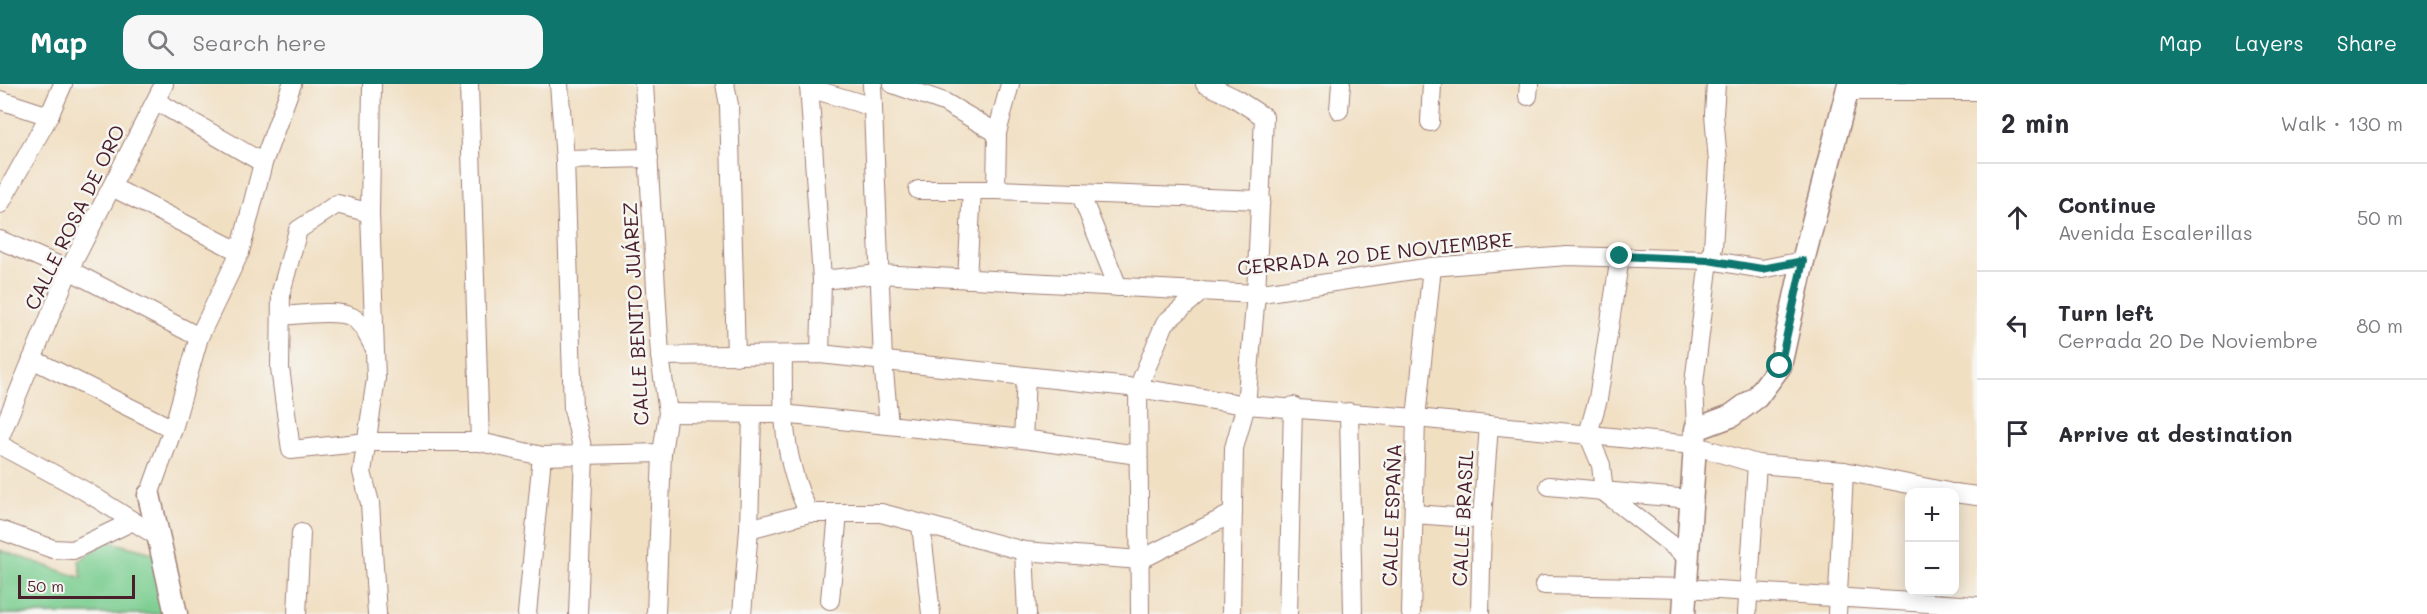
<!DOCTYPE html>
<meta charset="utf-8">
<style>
:root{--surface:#fff;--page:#f7f7f7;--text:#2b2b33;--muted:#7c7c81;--line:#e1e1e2;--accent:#0f766e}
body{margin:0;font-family:Mali,sans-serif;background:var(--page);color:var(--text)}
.controls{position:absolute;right:18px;bottom:18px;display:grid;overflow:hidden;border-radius:12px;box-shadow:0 3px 15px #0003}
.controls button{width:54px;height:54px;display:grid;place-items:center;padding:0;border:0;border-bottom:2px solid var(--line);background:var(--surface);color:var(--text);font:30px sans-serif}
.scale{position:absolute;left:18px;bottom:15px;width:117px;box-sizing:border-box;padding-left:6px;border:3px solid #4a1f2b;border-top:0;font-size:16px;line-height:21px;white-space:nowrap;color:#4a1f2b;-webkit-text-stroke:4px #f6f6f2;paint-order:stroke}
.stop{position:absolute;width:18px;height:18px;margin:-14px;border:4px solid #0f766e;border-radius:50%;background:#fff}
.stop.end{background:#0f766e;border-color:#fff;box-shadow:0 2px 6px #0008}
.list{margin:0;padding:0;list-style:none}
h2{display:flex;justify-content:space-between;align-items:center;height:78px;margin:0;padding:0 24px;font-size:26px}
h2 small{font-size:20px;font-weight:400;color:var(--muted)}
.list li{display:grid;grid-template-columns:39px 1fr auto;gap:18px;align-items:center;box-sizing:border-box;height:108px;padding:0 24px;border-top:2px solid var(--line)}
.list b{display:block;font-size:22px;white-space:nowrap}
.list p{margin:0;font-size:20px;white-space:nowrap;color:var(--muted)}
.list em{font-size:20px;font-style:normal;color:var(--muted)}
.icon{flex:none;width:33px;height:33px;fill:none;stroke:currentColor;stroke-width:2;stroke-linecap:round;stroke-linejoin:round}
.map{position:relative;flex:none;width:1977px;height:530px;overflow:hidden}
header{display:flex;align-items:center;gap:36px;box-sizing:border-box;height:84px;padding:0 30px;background:var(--accent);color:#fff}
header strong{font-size:28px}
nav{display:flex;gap:33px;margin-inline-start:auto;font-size:21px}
.search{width:420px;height:54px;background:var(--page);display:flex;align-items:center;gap:15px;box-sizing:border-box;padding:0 21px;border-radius:18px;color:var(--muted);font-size:22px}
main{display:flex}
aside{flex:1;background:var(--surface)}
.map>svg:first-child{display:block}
</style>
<header>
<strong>Map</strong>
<div class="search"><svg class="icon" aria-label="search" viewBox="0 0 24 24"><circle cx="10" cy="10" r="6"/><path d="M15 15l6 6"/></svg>Search here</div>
<nav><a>Map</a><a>Layers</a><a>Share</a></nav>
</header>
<main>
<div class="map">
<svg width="1977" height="530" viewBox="0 0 1977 530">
<rect width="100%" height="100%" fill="#f6f6f2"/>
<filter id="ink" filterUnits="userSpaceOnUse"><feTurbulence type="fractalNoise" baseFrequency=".0167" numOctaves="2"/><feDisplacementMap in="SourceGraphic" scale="12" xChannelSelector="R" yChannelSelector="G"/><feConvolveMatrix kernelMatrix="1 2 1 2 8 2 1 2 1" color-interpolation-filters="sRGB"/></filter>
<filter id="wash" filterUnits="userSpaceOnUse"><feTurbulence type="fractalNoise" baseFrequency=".008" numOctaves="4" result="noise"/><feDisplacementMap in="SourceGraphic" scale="24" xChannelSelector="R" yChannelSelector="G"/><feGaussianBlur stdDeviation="1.35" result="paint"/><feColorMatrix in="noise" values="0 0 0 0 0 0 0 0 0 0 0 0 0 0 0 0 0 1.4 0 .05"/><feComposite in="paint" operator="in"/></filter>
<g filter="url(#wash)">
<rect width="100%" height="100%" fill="#f1dfc2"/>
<path fill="#7bce91" stroke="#62765e" stroke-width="1.5" d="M 107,457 L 157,470 L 166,530 L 0,530 L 0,466 L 82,494 L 79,477 Z"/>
</g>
<g filter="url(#ink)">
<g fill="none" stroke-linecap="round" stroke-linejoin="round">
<defs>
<g id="minor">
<path d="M 372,0 L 370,129 L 376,295 L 362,388 L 370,419 L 377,530"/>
<path d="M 469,0 L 480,358"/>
<path d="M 559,0 L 565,76 L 573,325 L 584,371 L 578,530"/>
<path d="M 644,0 L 660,272 L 668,329 L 662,369 L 656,530"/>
<path d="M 725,0 L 729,21 L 736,272"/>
<path d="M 809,0 L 822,196 L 820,270"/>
<path d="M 872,0 L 883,277 L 889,341"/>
<path d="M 893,0 L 944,18 L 997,49"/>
<path d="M 1205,0 L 1233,13 L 1264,33 L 1256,210 L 1246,321 L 1234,364 L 1231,530"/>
<path d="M 809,4 L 873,23"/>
<path d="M 1847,7 L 1977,7"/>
<path d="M 1528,12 L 1529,0"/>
<path d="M 0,16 L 49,32"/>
<path d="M 156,17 L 263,79"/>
<path d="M 1339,26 L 1341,0"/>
<path d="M 1430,38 L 1432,0"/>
<path d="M 565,76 L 649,74"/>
<path d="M 112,103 L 240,168"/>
<path d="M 918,106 L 996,106 L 1261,116"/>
<path d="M 996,106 L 997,49 L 1010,0"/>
<path d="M 1080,109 L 1118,203"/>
<path d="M 0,120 L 49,32 L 63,0"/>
<path d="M 370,129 L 337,120 L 298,146 L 281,208 L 280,284 L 291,366 L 368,358 L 480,358 L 542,372 L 662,369"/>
<path d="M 0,156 L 69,186 L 199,253"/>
<path d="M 1620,173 L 1598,315 L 1588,350 L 1601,381 L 1604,408 L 1686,472"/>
<path d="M 967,195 L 972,106"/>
<path d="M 822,196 L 879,190 L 1256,210 L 1432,183 L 1567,172 L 1709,176 L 1762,185 L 1803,177"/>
<path d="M 281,232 C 299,231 337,225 352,233 C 363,239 368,253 374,263"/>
<path d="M 783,271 C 782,326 783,378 809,429"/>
<path d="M 660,272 L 820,270 L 1138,304 L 1246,321 L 1416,334 L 1693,361 L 1757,380 L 1844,387 L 1948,408"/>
<path d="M 32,275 L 173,345"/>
<path d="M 1349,328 L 1353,530"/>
<path d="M 668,329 L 782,330 L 1023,355 L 1138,371"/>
<path d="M 1696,345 L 1694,299 L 1709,176 L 1713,164 L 1718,79 L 1714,30 L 1716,0"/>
<path d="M 0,353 L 69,186 L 164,0"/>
<path d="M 1023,355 L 1026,293"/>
<path d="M 0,361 L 85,407 L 160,454"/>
<path d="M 1549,402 L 1690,415"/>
<path d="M 1954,409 L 1977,412"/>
<path d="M 149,411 L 173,345 L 199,253 L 240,168 L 263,79 L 292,0"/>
<path d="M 1414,430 L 1482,435"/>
<path d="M 921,441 L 931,530"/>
<path d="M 749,445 L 809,429 L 881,429 L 1024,467 L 1140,476 L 1233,429"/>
<path d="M 0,446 L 53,465 L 73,466 L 133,437"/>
<path d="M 1024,467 L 1027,530"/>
<path d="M 1544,501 L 1685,504 L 1977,522"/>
<path d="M 830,516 L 838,429"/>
<path d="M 297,530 L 301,449"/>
<path d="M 527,530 L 542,372"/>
<path d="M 742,530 L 749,445 L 752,330"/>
<path d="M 1140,530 L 1138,304 L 1165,239 L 1202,207"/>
<path d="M 1288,530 L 1293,322"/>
<path d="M 1411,530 L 1416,334 L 1432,183"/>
<path d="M 1480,530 L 1482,435 L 1489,341"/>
<path d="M 1747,530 L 1757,380"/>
<path d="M 1837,530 L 1844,387"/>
</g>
<g id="major">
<path d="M 149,411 L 176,530"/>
<path d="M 1684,530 L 1696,345 L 1731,332 L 1757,313 L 1780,282 L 1803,177 L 1849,0"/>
</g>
</defs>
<use href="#minor" stroke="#9e7f76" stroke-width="20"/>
<use href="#major" stroke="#9e7f76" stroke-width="25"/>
<use href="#minor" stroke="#fff" stroke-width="18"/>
<use href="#major" stroke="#fff" stroke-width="22"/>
</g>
</g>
<g fill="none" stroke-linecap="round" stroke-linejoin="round" filter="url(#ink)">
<path stroke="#0f766e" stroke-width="8" d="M 1620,172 L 1708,176 L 1762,185 L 1803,177 L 1780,282"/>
</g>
<g text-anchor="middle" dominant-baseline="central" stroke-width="5" stroke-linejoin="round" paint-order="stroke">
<g font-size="20" fill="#4a1f2b" stroke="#f6f6f2">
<text transform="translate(74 133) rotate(-64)">CALLE ROSA DE ORO</text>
<text transform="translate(1375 169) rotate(-6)">CERRADA 20 DE NOVIEMBRE</text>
<text transform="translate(635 230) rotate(-93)">CALLE BENITO JUÁREZ</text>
<text transform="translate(1391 431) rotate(-88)">CALLE ESPAÑA</text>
<text transform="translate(1462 434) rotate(-87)">CALLE BRASIL</text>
</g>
</g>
</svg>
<div class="controls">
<button>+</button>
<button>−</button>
</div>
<div class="scale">50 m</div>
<div class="stop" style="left:1780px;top:282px"></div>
<div class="stop end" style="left:1620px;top:172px"></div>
</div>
<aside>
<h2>2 min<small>Walk · 130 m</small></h2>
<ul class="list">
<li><svg class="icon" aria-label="ahead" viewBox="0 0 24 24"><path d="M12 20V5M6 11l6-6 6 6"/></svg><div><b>Continue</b><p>Avenida Escalerillas</p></div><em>50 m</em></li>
<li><svg class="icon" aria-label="left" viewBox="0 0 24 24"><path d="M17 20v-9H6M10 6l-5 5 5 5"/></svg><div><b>Turn left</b><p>Cerrada 20 De Noviembre</p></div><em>80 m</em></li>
<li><svg class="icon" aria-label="arrive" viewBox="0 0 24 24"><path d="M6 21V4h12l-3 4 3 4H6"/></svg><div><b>Arrive at destination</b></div></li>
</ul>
</aside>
</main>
